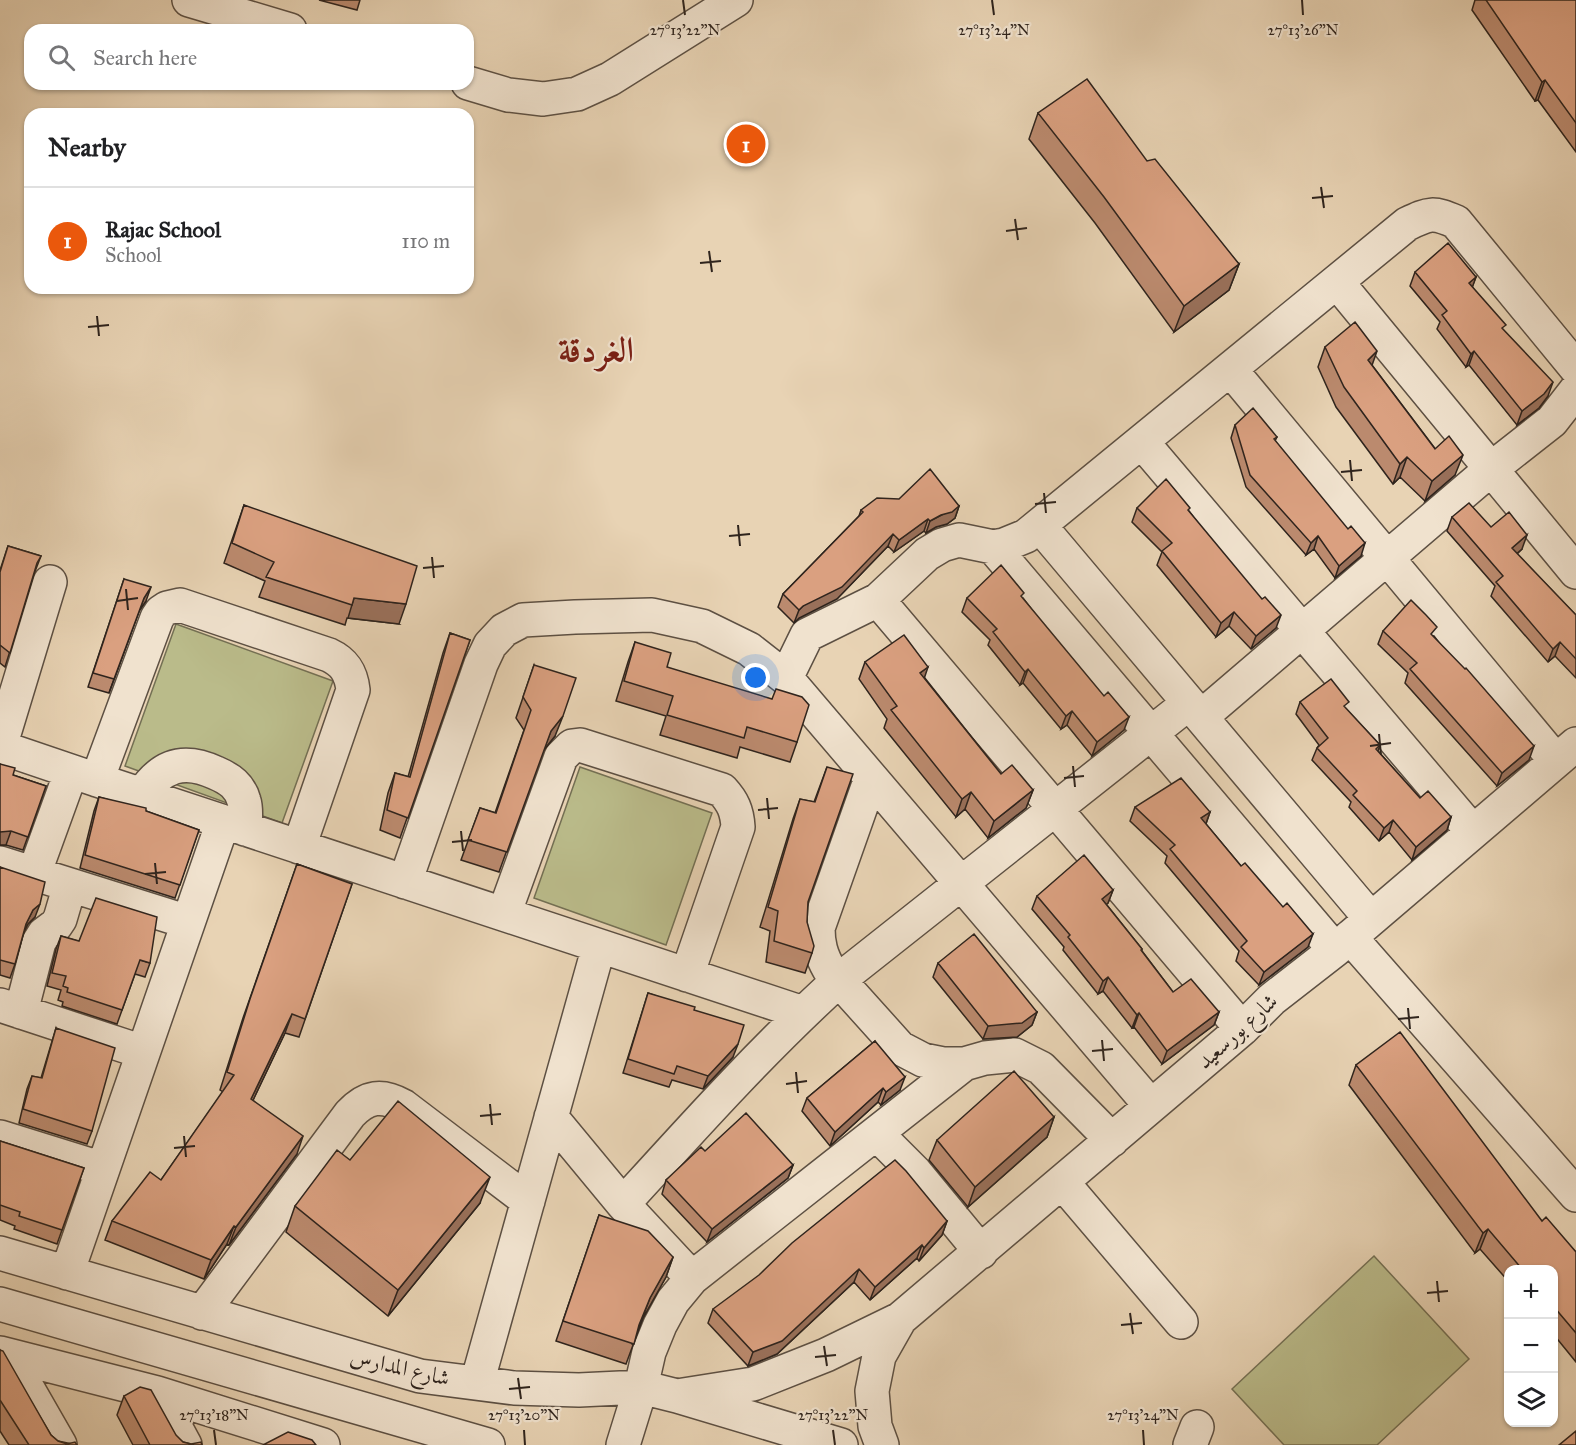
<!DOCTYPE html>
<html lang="en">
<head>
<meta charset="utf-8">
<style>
	:root { --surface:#fff; --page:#f2f2f2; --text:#202124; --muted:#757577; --line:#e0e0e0; --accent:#ea580c }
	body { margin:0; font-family:"IM FELL Great Primer",Amiri,serif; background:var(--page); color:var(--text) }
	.controls { position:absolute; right:18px; bottom:18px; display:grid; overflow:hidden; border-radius:12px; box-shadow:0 2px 4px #0004 }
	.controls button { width:54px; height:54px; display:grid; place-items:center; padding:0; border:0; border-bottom:2px solid var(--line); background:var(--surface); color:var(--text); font:30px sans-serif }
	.you { position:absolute; left:756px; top:678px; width:21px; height:21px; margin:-15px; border:4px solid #fff; border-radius:50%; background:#1a73e8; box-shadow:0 0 0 9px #1a73e833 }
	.badge { display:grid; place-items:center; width:39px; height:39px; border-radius:50%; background:var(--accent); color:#fff; font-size:20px; font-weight:700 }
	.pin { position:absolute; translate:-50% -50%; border:3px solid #fff; box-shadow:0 2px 6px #0006 }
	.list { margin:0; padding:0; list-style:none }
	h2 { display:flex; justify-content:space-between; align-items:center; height:78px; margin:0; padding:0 24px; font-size:26px }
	h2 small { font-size:20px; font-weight:400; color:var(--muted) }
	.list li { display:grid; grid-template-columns:39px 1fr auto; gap:18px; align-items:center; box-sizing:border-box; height:108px; padding:0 24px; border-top:2px solid var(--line) }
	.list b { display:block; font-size:22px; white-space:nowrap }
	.list p { margin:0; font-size:20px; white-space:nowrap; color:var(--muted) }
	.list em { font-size:20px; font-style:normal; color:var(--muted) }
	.icon { flex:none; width:33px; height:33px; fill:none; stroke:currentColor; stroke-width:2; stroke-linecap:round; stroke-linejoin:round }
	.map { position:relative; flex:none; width:1576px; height:1445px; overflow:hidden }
	.search { position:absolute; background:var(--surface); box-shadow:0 2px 4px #0004; left:24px; top:24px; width:450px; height:66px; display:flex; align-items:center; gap:15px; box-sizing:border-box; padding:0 21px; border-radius:18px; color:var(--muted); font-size:22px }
	.panel { position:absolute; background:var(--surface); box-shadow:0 2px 4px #0004; left:24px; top:108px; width:450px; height:186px; border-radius:18px }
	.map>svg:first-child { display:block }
	.park { fill:#babb8a; stroke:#747054; stroke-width:1.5 }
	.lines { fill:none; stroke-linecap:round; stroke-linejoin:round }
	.minor-casing { stroke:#5d5043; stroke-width:36 }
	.minor { stroke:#f0e2ce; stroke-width:33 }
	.wall { fill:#bb8a6e; stroke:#2f241d; stroke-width:1.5 }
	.shaded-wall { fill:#99705a; stroke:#2f241d; stroke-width:1.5 }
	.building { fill:#daa080; stroke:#2f241d; stroke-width:1.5 }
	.ticks { fill:none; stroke:#2f241d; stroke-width:2 }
	.labels { text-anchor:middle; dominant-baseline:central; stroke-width:4.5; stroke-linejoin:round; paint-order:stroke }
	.street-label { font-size:22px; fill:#2f241d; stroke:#f0e2ce }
	.town-label { font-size:34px; font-weight:bold; fill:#7a1f14; stroke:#f0e2ce }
	.ticks-label { font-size:15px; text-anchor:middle; fill:#2f241d; stroke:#f0e2ce; stroke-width:4.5; stroke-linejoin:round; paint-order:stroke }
</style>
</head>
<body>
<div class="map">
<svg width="1576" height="1445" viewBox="0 0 1576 1445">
	<rect width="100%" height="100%" fill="#e8d3b4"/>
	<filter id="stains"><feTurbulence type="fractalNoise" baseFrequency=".00333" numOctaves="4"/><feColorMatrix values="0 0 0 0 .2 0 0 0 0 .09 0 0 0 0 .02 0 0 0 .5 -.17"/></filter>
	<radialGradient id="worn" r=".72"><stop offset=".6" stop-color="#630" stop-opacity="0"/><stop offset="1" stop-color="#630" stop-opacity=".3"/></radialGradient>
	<!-- park -->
	<path class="park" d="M176,624L333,681L282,823L125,766Z
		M580,767L712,813L666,945L534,898Z
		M1374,1256L1469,1359L1377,1445H1284L1232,1389Z"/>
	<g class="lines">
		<defs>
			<path id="minor" d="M189,0L290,30
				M468,83L508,95L543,99L577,94L610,79L736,0
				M1337,282L1576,572
				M1230,369L1556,761
				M1142,442L1473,832
				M1040,526L1371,919
				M993,547L1335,950
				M878,600L1242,1029
				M786,678L807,635L878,600L927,554L942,545L959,540L993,547L1004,545L1026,536L1407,224C1430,213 1433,212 1456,222L1576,368
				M1201,717L1491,469L1552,421L1576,390
				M0,747L97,780L803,1013
				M0,747L50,582
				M871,778L818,928C818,944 821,955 829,969L900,1048L923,1060L943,1064H964L985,1058L1015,1055L1041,1068L1112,1140
				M97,780L157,618L161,612L167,608L180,605L329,655C344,662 351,672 353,690L299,847
				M142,795C161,765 184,758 216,773C230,779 240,786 244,801C247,810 245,820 245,829
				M0,863L188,922
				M34,874L71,772
				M405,882L481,664L490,645L504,630L523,620L575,617L652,615L702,626L749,649L786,678L1151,1106
				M504,914L561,757L572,746L580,745L722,790C733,802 737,811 738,827L687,975
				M1350,937L1576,1195
				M0,1005L143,1052
				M21,1012L39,942L44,934L56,925L60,919L70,885
				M551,1117L623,1204L692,1278
				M877,1134L915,1172L981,1252
				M0,1137L103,1169
				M1062,1182L1181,1322
				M623,1204C693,1127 762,1050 839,980L1189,703
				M0,1253L420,1376L514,1388L579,1390L641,1387L677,1396L841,1445
				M67,1273L223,822
				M0,1304L488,1445
				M202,1313L350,1114C367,1096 382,1094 403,1106L528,1201
				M0,1353L157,1393L323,1445
				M9,1356L60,1445
				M477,1383L599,946
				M157,1393L185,1445
				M677,1396L753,1384L826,1355L900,1319L1242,1029L1272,999L1335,950L1576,744
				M623,1445L641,1387L649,1352L660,1325L673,1301L692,1278L964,1064
				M882,1445L875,1426L872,1391L879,1356L900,1319
				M1190,1445L1197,1427"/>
		</defs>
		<!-- minor casing -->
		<use href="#minor" class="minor-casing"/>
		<!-- minor -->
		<use href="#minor" class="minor"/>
	</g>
	<!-- wall -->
	<path class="wall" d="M319,0H360L357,10Z
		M1475,0H1576V152L1538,100L1535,101L1472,10Z
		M1038,113L1147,161L1239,264L1229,290L1174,332L1095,223L1029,139Z
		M1415,272L1476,277L1472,287L1504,331L1548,396L1539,408L1517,425L1469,365L1466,367L1437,329L1440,322L1410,286Z
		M1325,347L1372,365L1455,475L1425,501L1400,477L1393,484L1336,407L1318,367Z
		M1235,425L1277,437L1275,441L1361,556L1335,578L1314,549L1306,555L1246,487L1231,438Z
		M244,505L399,624L347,618L345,625L259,597L265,581L224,563Z
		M959,506L955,518L947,524L936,527L926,533L924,531L894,552L888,546L837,599L799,618L794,623L778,607L783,594L859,516L861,510Z
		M1137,508L1189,511L1276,628L1251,649L1229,626L1216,637L1157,565L1162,552L1132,522Z
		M1452,517L1491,527L1522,549L1517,554L1576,615V678L1555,656L1548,662L1491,596L1495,586L1447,531Z
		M8,546L41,556L34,574L5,667L0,663V570Z
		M124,579L146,601L139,611L109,693L88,687Z
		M967,598H1023L1124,730L1092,756L1067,725L1061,729L1023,683L1020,685L988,645L990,640L962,612Z
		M1383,631L1434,636L1529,760L1497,786L1405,683L1408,673L1378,644Z
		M450,633L470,640L400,838L380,830L388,793L395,773L408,777L443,653Z
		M635,642L667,667L797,742L790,762L740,747L737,758L660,735L666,716L616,701L628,662Z
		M865,662L924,677L1001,774L1033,790L1026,808L988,838L965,809L956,817L884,728L887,719L859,679Z
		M534,665L555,736L543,751L499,872L461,860L480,808L495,813L524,730L516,718Z
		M1300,702L1346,709L1380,745L1378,751L1420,798L1451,817L1447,830L1412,860L1389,832L1379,841L1349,807L1351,802L1312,760L1317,748L1319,745L1296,714Z
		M0,764L13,775L46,786L23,850L6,845H0Z
		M827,767L808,902L807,922L812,953L805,973L766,962L770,931L760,927L793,819L800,799L814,802Z
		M99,797L146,811L199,830L175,898L80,868L94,811Z
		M1135,807L1210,812L1206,824L1308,947L1259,985L1236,961L1239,951L1165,863L1167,856L1130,821Z
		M297,864L352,884L299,1037L285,1033L253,1100L297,1154L229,1245L227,1244L204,1279L105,1240L112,1221L161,1180L223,1092L220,1090L243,1018Z
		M0,867L35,917L28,924L24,932L15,964L10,978L0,975Z
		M1113,890L1108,903L1106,904L1142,949V951L1173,992L1219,1012L1214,1025L1162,1064L1134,1027L1132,1028L1103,991L1098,994L1063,950L1064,947L1032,909L1037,896Z
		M61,936L150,963L145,977L135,974L117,1024L62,1006L63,1002L58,1000L61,990L47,986L56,949Z
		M938,963L1037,1012L1032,1025L1017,1037L983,1039L933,977Z
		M648,993L694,1010L733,1057L703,1089L672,1080L669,1087L623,1073Z
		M56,1028L92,1131L87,1144L19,1123L27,1089L32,1076L41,1078Z
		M875,1041L900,1090L881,1105L878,1102L830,1146L802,1111L807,1098Z
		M1356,1065L1542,1221L1576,1252V1362L1554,1335V1269H1509V1282L1480,1249L1475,1253L1349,1085Z
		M1054,1117L1047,1137L968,1207L929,1160L937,1140Z
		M0,1141L84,1168L57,1244L14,1229L15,1226L0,1220Z
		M705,1151L793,1165L788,1178L707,1242L662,1194L666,1180Z
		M350,1160L480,1203L388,1316L286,1232L295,1206Z
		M599,1215L673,1257L666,1277L643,1318L626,1364L556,1341Z
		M947,1221L942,1235L919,1261L917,1258L870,1300L854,1282L777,1354L748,1366L708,1323L713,1309Z
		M0,1350L51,1435L58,1441L77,1445H9L0,1431Z
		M124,1396L183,1442L191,1444L202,1445H133L117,1415Z"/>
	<!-- shaded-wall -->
	<path class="shaded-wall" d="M1545,80L1538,100L1535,101L1542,82Z
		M1239,264L1229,290L1174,332L1184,306Z
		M1476,277L1471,291L1469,283Z
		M1377,351L1370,371L1368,360Z
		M1474,351L1469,365L1466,367L1471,354Z
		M1553,382L1548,396L1539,408L1517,425L1522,411Z
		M1463,455L1455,475L1425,501L1432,481Z
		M1407,457L1400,477L1393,484L1400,464Z
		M959,506L955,518L947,524L936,527L926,533L930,521Z
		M928,519L924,531L894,552L899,540Z
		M893,534L888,546L837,599L799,618L794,623L799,610L803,606Z
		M1527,535L1522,549L1507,562L1512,548Z
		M1318,536L1314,549L1306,555L1311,543Z
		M1365,543L1361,556L1335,578L1339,566Z
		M151,587L146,601L139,611L109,693L144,598Z
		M354,598L406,604L399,624L348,618Z
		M1234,612L1229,626L1216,637L1221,623Z
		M1281,615L1276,628L1251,649L1256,636Z
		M1560,642L1555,656L1548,662L1553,649Z
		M928,667L922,685L920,673Z
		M1028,669L1023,683L1020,685L1025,672Z
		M1072,711L1067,725L1061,729L1066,716Z
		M563,716L555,736L543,751L551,731Z
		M1129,717L1124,730L1092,756L1097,742Z
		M1534,746L1529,760L1497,786L1502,773Z
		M1033,790L1026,808L988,838L994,821Z
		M971,792L965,809L956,817L962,799Z
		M1210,812L1205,826L1201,818Z
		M1451,817L1447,830L1412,860L1416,847Z
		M1393,820L1389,832L1379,841L1384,828Z
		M1,831H11L6,845H0V832Z
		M1113,890L1108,903L1097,913L1102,899Z
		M40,904L35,917L28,924L21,937L26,924L33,910Z
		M1313,934L1308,947L1259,985L1264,972Z
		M1108,977L1103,991L1098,994L1103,981Z
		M1037,1012L1032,1025L1017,1037L983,1039L988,1026Z
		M1219,1012L1214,1025L1162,1064L1167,1051Z
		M1139,1013L1134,1027L1132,1028L1137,1015Z
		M292,1014L285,1033L245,1117L251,1099Z
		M738,1044L733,1057L703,1089L708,1076Z
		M905,1077L900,1090L881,1105L886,1092Z
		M883,1088L878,1102L830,1146L835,1132Z
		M1054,1117L1047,1137L968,1207L975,1187Z
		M303,1136L297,1154L229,1245L236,1227Z
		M793,1165L788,1178L707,1242L712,1229Z
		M490,1177L480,1203L388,1316L398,1290Z
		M947,1221L942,1235L919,1261L924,1248Z
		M234,1226L227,1244L204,1279L211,1260Z
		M1488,1229L1480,1249L1475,1253L1483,1233Z
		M922,1245L917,1258L870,1300L875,1287Z
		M673,1257L666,1277L643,1318L632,1345L650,1298Z
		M859,1269L854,1282L777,1354L748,1366L753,1352Z"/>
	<!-- building -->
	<path class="building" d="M1486,0H1576V123L1545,80L1542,82Z
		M1087,79L1147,161L1155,159L1239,264L1184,306L1104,197L1038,113Z
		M1448,243L1476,277L1469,283L1506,325L1502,328L1553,382L1544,394L1522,411L1474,351L1471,354L1442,315L1447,311L1415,272Z
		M1355,322L1377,351L1368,360L1435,449L1449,436L1463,455L1432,481L1407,457L1400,464L1344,387L1325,347Z
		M1253,408L1277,437L1274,439L1348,529L1351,526L1365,543L1339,566L1318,536L1311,543L1250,475L1235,425Z
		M930,469L959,506L952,512L941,515L930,521L928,519L899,540L893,534L842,587L803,606L799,610L783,594L863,512L861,510L877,498L899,499Z
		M1166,479L1190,508L1188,510L1262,599L1265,597L1281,615L1256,636L1234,612L1221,623L1162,551L1172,543L1137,508Z
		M1469,503L1491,527L1509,512L1527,535L1512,548L1576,615V659L1560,642L1553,649L1496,582L1503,576L1452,517Z
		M244,505L417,566L406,604L354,598L352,605L266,577L274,562L232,543Z
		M8,546L41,556L37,563L10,653L0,645V572Z
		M1001,565L1024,593L1021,596L1104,696L1108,692L1129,717L1097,742L1072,711L1066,716L1028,669L1025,672L993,632L997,629L967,598Z
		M124,579L151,587L144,598L114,679L93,673Z
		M1411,600L1426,615L1437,627L1431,634L1465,669L1466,668L1534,746L1502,773L1410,669L1417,663L1383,631Z
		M450,633L470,640L408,818L387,810L395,773L410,777Z
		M904,635L928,667L920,673L1001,774L1012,765L1033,790L994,821L971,792L962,799L891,710L897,706L865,662Z
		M635,642L671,653L667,667L772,699L776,689L802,697L809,705L797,742L747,727L744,738L667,715L673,696L624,681Z
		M534,665L576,678L563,716L551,731L507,852L468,840L480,808L496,813L531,710L523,697Z
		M1331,679L1349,702L1344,706L1380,745L1376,749L1420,798L1428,791L1451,817L1416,847L1393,820L1384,828L1353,795L1357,791L1317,748L1328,738L1300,702Z
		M0,764L15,768L13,775L46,786L28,837L11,831L0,832Z
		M827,767L853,774L808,902L807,922L814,946L812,953L774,941L778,911L768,907L800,799L815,802Z
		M1181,778L1210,812L1201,818L1241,866L1245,863L1283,907L1287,903L1313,934L1264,972L1241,947L1247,941L1170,849L1175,845L1135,807Z
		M99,797L146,808V811L199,830L180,885L85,855Z
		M1084,855L1113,890L1102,899L1142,949L1141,950L1173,992L1191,979L1219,1012L1167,1051L1139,1013L1137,1015L1108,977L1103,981L1068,937L1070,935L1037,896Z
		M297,864L352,884L305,1019L292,1014L251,1099L303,1136L236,1227L234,1226L211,1260L112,1221L150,1172L161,1180L234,1075L227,1072L250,999Z
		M0,867L45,882L40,904L33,910L26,924L15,964L0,960Z
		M96,898L157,917L150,963L140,960L122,1010L67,992L68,988L63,986L66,976L52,973L61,936L79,941Z
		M974,934L1037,1012L1022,1023L988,1026L938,963Z
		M648,993L695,1007L694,1010L744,1025L738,1044L708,1076L677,1066L674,1074L628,1059Z
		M56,1028L115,1048L92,1131L23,1109L32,1076L42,1078Z
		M1400,1032L1542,1221L1546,1217L1576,1252V1333L1554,1307V1269H1522L1488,1229L1483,1233L1356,1065Z
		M875,1041L905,1077L886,1092L883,1088L835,1132L807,1098Z
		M1014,1071L1054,1117L975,1187L937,1140Z
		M398,1101L490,1177L398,1290L295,1206L337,1150L350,1160Z
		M746,1113L793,1165L712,1229L666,1180L701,1147L705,1151Z
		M0,1141L84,1168L62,1230L19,1216L20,1212L0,1205Z
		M895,1160L906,1171L947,1221L924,1248L922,1245L875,1287L859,1269L782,1341L753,1352L713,1309L759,1275L792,1243Z
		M599,1215L648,1231L673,1257L650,1298L639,1325L634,1344L563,1321Z
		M0,1350L3,1351L51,1435L58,1441L67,1444L75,1442L77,1445H29L0,1400Z
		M140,1387L151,1390L176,1435L183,1442L191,1444L201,1442L202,1445H150L124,1396Z
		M1576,1431V1445H1559Z
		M288,1432L312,1440L316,1445H263Z"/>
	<!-- ticks -->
	<path class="ticks" d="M683,0L685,15M992,0L994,15M1302,0L1303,15M1321,187L1324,208M1312,198L1333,196M1015,219L1018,240M1006,231L1027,228M709,251L712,272M700,263L721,261M97,316L99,336M88,327L109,325M1350,460L1352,481M1341,472L1362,470M1044,493L1046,513M1035,504L1056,502M738,525L740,546M729,536L750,534M432,557L434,578M423,568L444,566M126,589L128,610M117,601L138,598M1379,734L1381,755M1370,746L1391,743M1073,766L1075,787M1064,778L1084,776M767,798L769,819M758,810L778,808M461,831L463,851M452,842L472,840M155,863L157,884M145,874L166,872M1408,1008L1410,1029M1398,1019L1419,1017M1102,1040L1104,1061M1092,1051L1113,1049M796,1072L798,1093M786,1084L807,1081M490,1104L492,1125M480,1116L501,1114M184,1136L186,1157M174,1148L195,1146M1437,1281L1439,1302M1427,1293L1448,1291M1130,1313L1133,1334M1121,1325L1142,1323M824,1346L827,1366M815,1357L836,1355M518,1378L521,1399M509,1389L530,1387M214,1430L216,1445M524,1430L525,1445M833,1430L835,1445M1143,1430L1144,1445"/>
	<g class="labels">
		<!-- street labels -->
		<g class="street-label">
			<text transform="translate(1237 1031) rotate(-42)">شارع بورسعيد</text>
			<text transform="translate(400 1367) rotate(13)">شارع المدارس</text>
		</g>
		<!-- town labels -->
		<g class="town-label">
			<text x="596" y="349">الغردقة</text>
		</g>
	</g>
	<g class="ticks-label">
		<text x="685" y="35">27°13'22"N</text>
		<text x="994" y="35">27°13'24"N</text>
		<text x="1303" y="35">27°13'26"N</text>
		<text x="214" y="1420">27°13'18"N</text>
		<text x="524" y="1420">27°13'20"N</text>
		<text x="833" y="1420">27°13'22"N</text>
		<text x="1143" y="1420">27°13'24"N</text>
	</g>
	<rect width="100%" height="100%" filter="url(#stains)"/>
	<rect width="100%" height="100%" fill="url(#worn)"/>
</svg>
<div class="controls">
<button>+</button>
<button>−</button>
<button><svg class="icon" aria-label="layers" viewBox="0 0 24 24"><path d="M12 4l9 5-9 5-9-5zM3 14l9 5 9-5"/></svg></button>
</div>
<div class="you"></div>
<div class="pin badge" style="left:746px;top:144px">1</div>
<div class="search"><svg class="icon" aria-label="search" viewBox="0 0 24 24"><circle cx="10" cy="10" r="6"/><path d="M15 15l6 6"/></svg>Search here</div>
<section class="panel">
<h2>Nearby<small></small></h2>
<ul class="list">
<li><span class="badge">1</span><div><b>Rajac School</b><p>School</p></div><em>110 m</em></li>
</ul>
</section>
</div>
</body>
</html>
